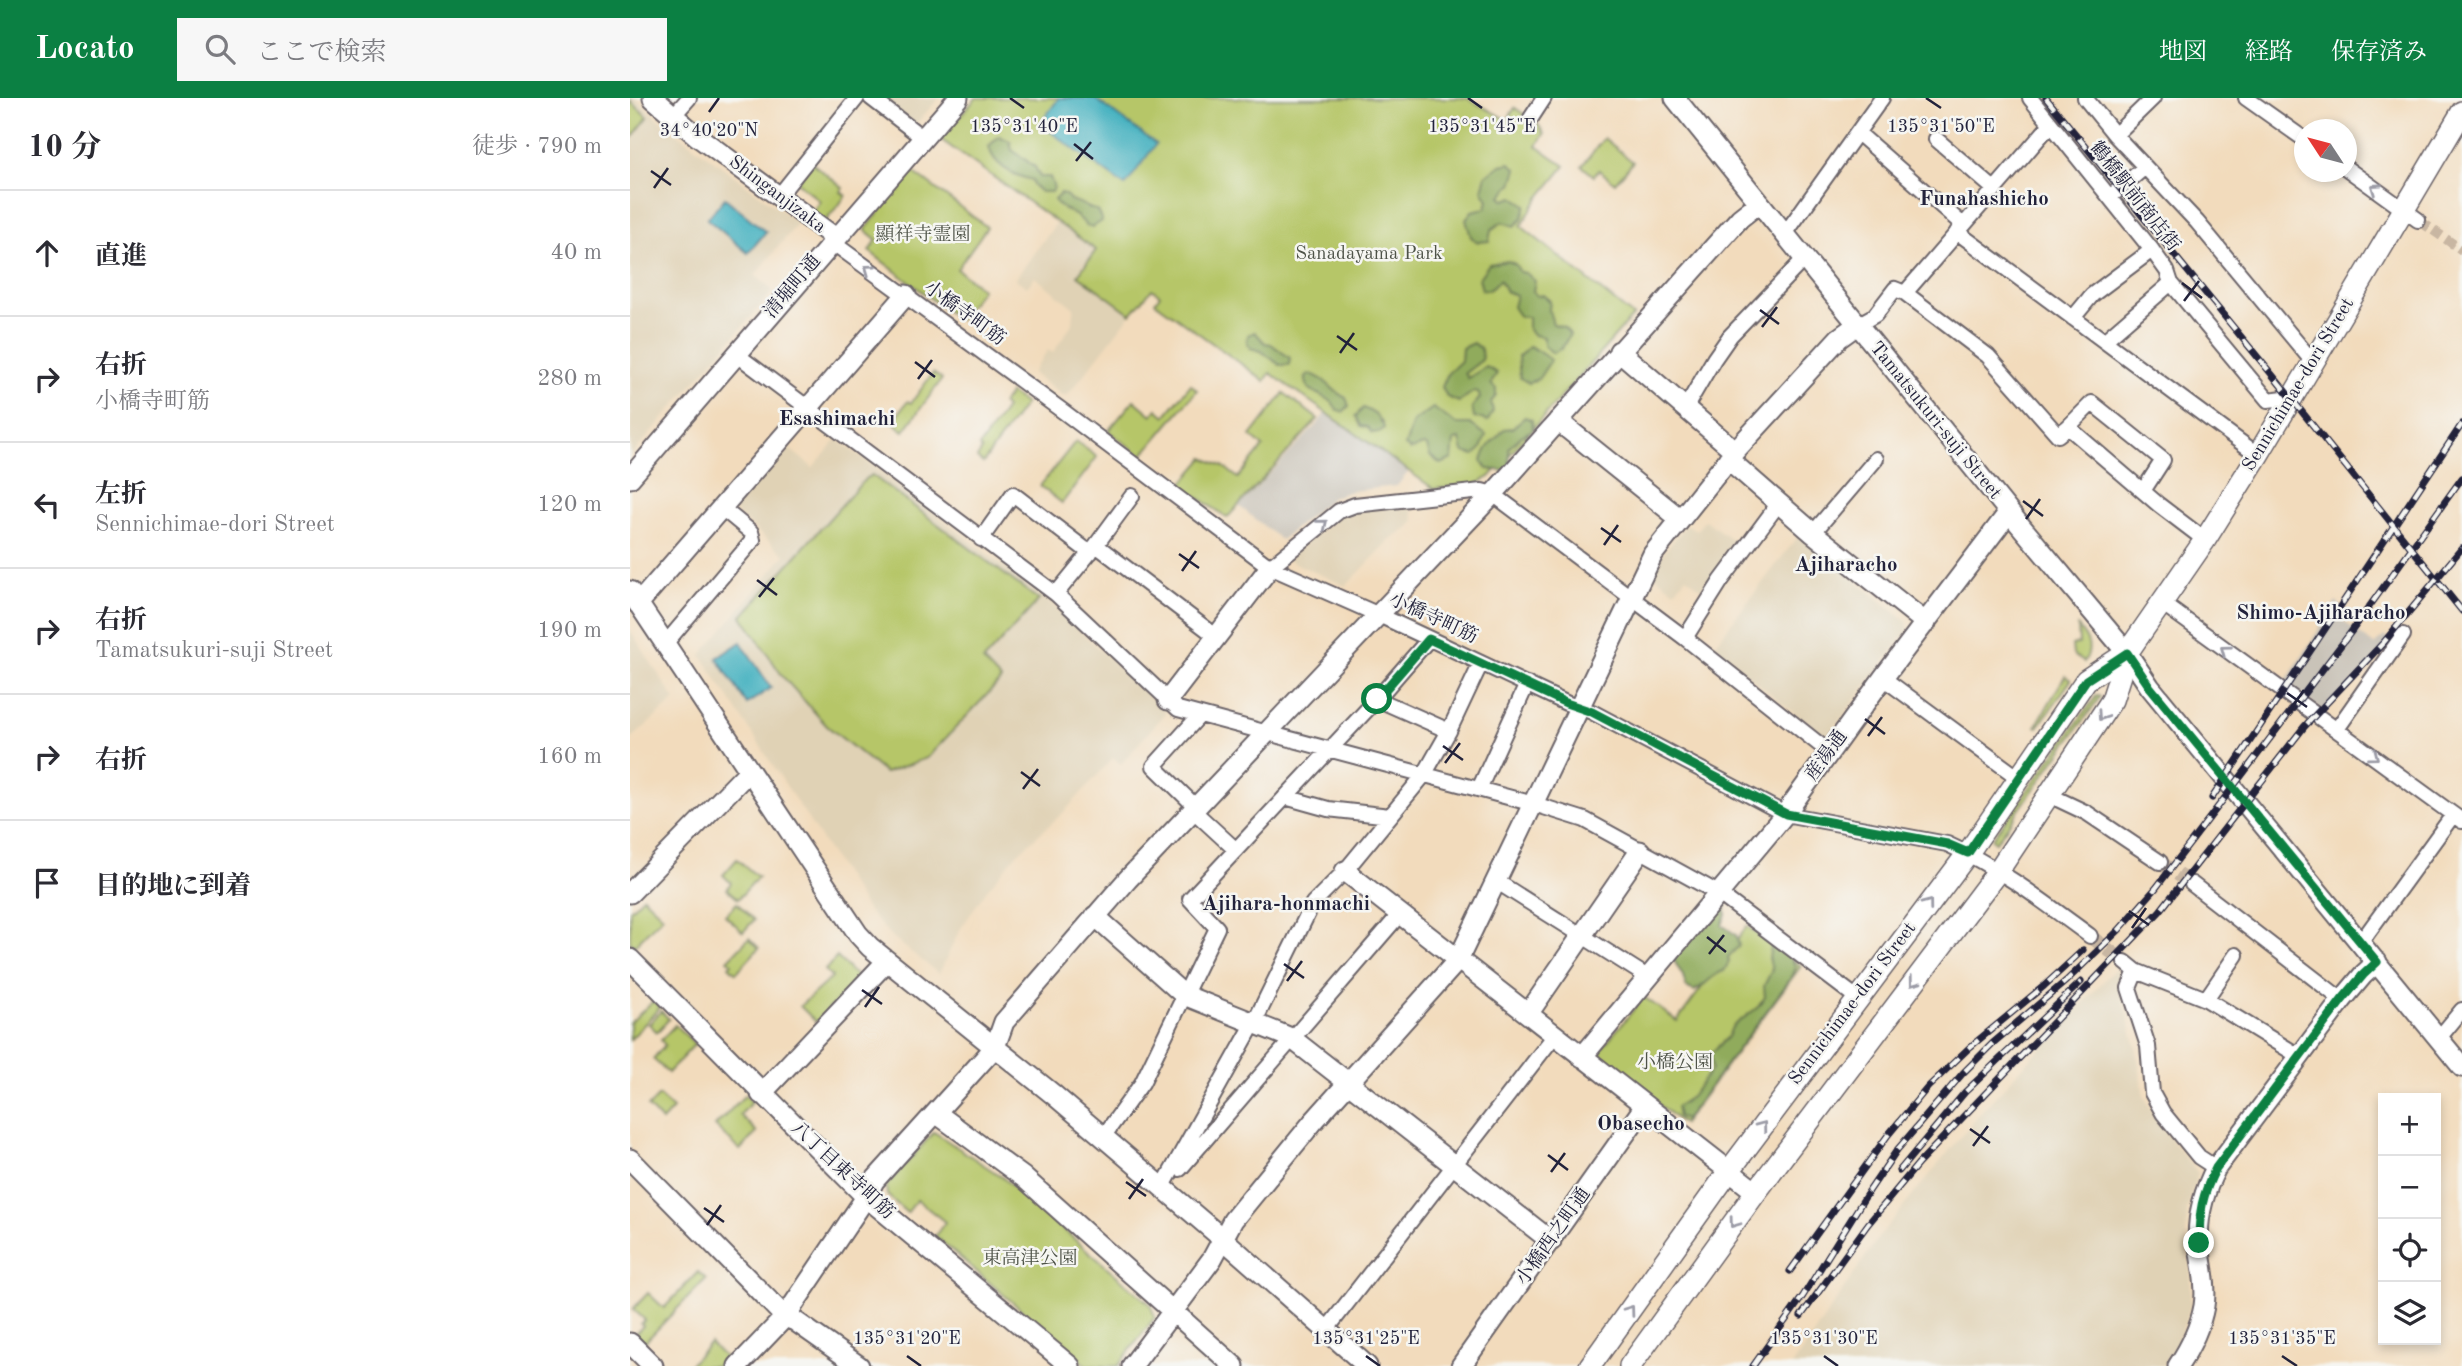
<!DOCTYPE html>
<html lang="ja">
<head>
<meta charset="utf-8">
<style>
	:root { --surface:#fff; --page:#f7f7f7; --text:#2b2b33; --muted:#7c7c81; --line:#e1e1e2; --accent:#0b8043 }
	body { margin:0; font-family:"Old Standard TT","Noto Serif JP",serif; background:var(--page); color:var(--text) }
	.controls { position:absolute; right:21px; bottom:21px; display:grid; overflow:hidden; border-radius:0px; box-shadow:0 4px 10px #0003 }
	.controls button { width:63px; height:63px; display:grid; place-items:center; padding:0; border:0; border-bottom:2px solid var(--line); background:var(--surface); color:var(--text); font:35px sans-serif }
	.compass { position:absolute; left:1664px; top:21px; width:63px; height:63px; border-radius:50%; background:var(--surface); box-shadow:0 4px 10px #0003; rotate:306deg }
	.stop { position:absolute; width:21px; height:21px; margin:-16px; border:5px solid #0b8043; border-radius:50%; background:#fff }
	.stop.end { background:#0b8043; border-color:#fff; box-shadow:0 2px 7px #0008 }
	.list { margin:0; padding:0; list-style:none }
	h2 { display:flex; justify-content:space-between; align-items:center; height:91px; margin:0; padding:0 28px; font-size:30px }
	h2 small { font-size:23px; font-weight:400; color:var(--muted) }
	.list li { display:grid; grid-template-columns:46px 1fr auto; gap:21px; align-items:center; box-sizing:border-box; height:126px; padding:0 28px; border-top:2px solid var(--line) }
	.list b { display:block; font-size:26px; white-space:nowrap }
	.list p { margin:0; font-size:23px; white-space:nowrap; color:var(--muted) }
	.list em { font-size:23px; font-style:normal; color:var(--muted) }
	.icon { flex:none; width:38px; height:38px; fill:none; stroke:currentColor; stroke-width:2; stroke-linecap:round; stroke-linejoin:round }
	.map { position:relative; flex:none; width:1832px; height:1268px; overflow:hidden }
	header { display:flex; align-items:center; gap:42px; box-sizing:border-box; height:98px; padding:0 35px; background:var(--accent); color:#fff }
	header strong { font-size:33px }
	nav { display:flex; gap:38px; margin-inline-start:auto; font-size:24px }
	.search { width:490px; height:63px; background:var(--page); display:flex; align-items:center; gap:18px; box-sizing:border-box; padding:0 24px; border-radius:0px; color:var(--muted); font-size:26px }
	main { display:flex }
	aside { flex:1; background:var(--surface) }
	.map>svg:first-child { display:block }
	.built { fill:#e0d2b5 }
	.industrial { fill:#c9c3b8 }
	.green { fill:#b6c668; stroke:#6c7452; stroke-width:2 }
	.forest { fill:#90ab5c; stroke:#59664c; stroke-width:2 }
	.water { fill:#42b0bf; stroke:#32697d; stroke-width:2 }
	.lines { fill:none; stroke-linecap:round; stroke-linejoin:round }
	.pedestrian-tunnel { stroke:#c8b6a2; stroke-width:10; stroke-dasharray:10 5; stroke-linecap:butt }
	.minor-tunnel { stroke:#c8b6a2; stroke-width:14; stroke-dasharray:14 7; stroke-linecap:butt }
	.minor-casing { stroke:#6b6368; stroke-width:18 }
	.tertiary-casing { stroke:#6b6368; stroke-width:23 }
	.secondary-casing { stroke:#6b6368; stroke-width:24 }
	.minor { stroke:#fff; stroke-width:14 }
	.tertiary { stroke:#fff; stroke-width:19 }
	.secondary { stroke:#fff; stroke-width:21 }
	.rail-casing { stroke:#22223b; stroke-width:7 }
	.rail { stroke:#f6f6f2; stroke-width:4.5; stroke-dasharray:13; stroke-linecap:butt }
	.oneway { stroke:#9c9ca7 }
	.route { stroke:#0b8043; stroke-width:9 }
	.ticks { fill:none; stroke:#22223b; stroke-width:2.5 }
	.labels { text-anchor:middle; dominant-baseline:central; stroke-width:5; stroke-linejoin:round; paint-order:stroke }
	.street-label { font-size:19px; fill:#22223b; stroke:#f6f6f2 }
	.park-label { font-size:19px; fill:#4e5348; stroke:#f6f6f2 }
	.neighbourhood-label { font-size:21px; font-weight:bold; fill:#22223b; stroke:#f6f6f2 }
	.ticks-label { font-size:18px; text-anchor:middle; fill:#22223b; stroke:#f6f6f2; stroke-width:5; stroke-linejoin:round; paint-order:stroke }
</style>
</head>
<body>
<header>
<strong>Locato</strong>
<div class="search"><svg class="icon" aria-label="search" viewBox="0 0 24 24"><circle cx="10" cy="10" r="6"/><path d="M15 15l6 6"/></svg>ここで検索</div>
<nav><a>地図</a><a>経路</a><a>保存済み</a></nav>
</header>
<main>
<aside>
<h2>10 分<small>徒歩 · 790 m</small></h2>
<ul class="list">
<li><svg class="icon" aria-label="ahead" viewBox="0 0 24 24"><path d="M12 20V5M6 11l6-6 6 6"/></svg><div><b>直進</b></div><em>40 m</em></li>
<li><svg class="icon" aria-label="right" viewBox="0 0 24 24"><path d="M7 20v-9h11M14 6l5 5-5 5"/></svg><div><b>右折</b><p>小橋寺町筋</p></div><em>280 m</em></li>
<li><svg class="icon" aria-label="left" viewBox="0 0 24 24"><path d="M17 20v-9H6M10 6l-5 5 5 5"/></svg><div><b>左折</b><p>Sennichimae-dori Street</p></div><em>120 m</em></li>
<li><svg class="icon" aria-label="right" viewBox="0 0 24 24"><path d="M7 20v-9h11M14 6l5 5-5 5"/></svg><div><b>右折</b><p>Tamatsukuri-suji Street</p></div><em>190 m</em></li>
<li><svg class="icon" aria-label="right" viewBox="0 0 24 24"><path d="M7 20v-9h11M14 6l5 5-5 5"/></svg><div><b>右折</b></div><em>160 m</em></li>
<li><svg class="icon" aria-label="arrive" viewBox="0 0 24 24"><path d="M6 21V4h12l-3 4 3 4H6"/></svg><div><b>目的地に到着</b></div></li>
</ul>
</aside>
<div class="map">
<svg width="1832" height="1268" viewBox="0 0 1832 1268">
	<rect width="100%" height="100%" fill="#f6f6f2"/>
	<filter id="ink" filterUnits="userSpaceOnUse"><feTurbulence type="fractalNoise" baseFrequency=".0143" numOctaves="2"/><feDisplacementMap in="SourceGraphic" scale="14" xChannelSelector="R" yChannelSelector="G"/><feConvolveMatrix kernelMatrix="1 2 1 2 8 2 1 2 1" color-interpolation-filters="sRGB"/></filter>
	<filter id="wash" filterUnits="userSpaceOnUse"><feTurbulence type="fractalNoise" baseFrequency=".00686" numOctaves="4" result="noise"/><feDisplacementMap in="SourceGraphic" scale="28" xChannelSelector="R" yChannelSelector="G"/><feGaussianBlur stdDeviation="1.57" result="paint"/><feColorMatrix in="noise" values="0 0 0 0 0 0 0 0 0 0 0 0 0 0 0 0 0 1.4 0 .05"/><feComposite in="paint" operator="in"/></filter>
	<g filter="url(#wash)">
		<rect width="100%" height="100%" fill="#f2dbbc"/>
		<!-- built -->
		<path class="built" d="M0,0H5L34,26L168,125L125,177L143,193L0,359Z
			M249,0H309L285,27Z
			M427,124L467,152L449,177L501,216L438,297L433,298L402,275L418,252L423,255L443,224L444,210L405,179L397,189L385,181Z
			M207,341L415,500L536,614L491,666L483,660L435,713L387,756L356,793L329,833L309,876L262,839L238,813L71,557L155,457L105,414V407L155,347L183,370Z
			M781,403L784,423L776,432L761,441L716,488L660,463L659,459L713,415Z
			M1075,422L1111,448L1078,495L1056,479L1045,493L1023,476L1030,459L1057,426L1066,433Z
			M1169,437L1277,524L1278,532L1200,635L1191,637L1083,549Z
			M0,532L45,602L0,642Z
			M1484,872L1494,879L1491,895L1506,950L1514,997L1524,1020L1568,1075L1557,1112L1556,1143L1561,1179L1560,1210L1548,1245L1533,1268H1162L1248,1140L1350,1015Z"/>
		<!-- industrial -->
		<path class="industrial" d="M696,314L779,373L767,388L721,393L703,399L651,442L609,408L689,324Z
			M1706,504L1718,512L1712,522L1744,547L1754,538L1762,544L1693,613L1654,586Z"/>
		<!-- green -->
		<path class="green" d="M346,0H837L877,22L885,10L908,26L914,36L907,48L935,68L908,101L891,128L1003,218L860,379L845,387L804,391L640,275L635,283L525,204L530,197L522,191L501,216L448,177L466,152L310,41Z
			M0,3L18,19L0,42Z
			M974,40L1003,64L985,85L969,72L964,78L952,68Z
			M182,65L213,90L211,94L216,98L194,125L181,115L190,103L167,84Z
			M282,73L357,129L327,171L352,191L329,222L239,153L247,142L235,132Z
			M303,275L312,281L274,333L262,324L278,303L281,305Z
			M561,286L567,292L512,358L478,333L504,302L522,317L527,311L535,318Z
			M380,295L395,306L353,365L347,360L352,352L349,349L376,310L372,306Z
			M654,295L688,321L597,420L551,387L574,360L593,368L608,380L633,349L621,338Z
			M446,343L467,359L432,405L410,388Z
			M242,377L409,502L353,563L371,582L297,660L255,675L197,628L153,579L112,518L236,380Z
			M1448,529C1458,541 1463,550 1454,564L1443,557L1442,547L1449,546Z
			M1435,578L1441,582L1408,629L1406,628Z
			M1467,597L1470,599L1366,744L1362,741Z
			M107,761L128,779L108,801L97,791L101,785L93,777Z
			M13,799L33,818L4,848L0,844V812Z
			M107,805L124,822L113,834L95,817Z
			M1117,828L1171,868L1053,1026L971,961V951L1014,899L1047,923Z
			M119,840L129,850L106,875L99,868L102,865L98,862Z
			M207,859L229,881L186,924L170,908L202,879L195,872Z
			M23,903L30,909L0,942V925Z
			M31,913L39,921L27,934L19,926Z
			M45,927L65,946L38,975L23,961L35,947L31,942Z
			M115,997L122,1004L110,1017L127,1034L110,1052L85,1028Z
			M29,998L43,1011L32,1023L18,1009Z
			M304,1034L372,1079L520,1206L525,1219L488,1268H457L305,1138L315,1124L287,1102L277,1115L257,1097L256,1088Z
			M68,1174L76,1181L14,1245L5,1236L13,1228L11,1226L15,1222L3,1211L18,1195L34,1210Z
			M80,1245L95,1260L87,1268H58Z"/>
		<!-- forest -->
		<path class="forest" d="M369,38L380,43L382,52L405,69L410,79H420L424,90L421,94H411L403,87L402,82C384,78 362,67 359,48Z
			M880,65L887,71L882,86L871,98L875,102L884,99L896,107L892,121L885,128L872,124L861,132L859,143L847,144L841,139L836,122L842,113L856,110L858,102L852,92L856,77L871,67Z
			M431,95L437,98L441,103C451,103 456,111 467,112L472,123L463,129L455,127C448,114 431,114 424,102Z
			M878,163L885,166L890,174L896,175L905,183L903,193L907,198L913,197L920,203L919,212L923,226L934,229L940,236L932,250L923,255L914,248V239L904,237L898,231V219H890L883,209L886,197L876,194L870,182L859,192H852L849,180L859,166Z
			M625,234L635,245L641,246L660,260L659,267H650L631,253L620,250L617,244L618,237Z
			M843,245L851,251L852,262L835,275L838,280L856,269L867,275L861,286L866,291V298L861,304L863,313L858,323L844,319L842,309L850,300L848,294L844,293L829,304L817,299L812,289L818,275L831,263L832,250Z
			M900,248L921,262L909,280L899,285L890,280L888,259Z
			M680,276C697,280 701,293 716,300L719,308L713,314L707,312L702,304L678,290L675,279Z
			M733,310C744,314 751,320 754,330L750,334L742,335L737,329L731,328L726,318Z
			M803,310L826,326H840L856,337L851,351L844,357L833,354L830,341L824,342L822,361L811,366L800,358L797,348L793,347L781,352L775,348L783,324Z
			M895,319L902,322L903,332L891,338L879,350L880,367L876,373L857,371L852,363C857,344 864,345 874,331L882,330Z
			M1096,806V817L1092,827L1106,837L1109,848L1098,859L1099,864L1094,873C1083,875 1076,888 1064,893L1056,889L1053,878L1042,859L1084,807Z
			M1141,849H1154L1166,869L1162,879L1055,1022L1048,1019L1046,1009L1061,999L1082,971L1080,956L1098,939L1102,929L1128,909L1135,899L1134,888L1142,872L1139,860Z"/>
		<!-- water -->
		<path class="water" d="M429,0H464L526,46L495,88L410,26Z
			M95,100L136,134L118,155L77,121Z
			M111,544L141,590L117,606L87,560Z"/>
	</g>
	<g filter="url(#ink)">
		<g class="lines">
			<!-- pedestrian-tunnel -->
			<path class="pedestrian-tunnel" d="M1791,124L1832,152"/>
			<!-- minor-tunnel -->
			<path class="minor-tunnel" d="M1530,764L1562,786
				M1460,838L1495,864"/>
			<defs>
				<path id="minor" d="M241,0L293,40
					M1400,0L1522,152L1537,173L1541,185L1638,302L1662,299
					M1455,0L1485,37L1567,124L1683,264
					M1616,0L1674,41
					M43,18L59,0
					M901,20L914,0
					M1228,35L1333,127
					M1485,37L1523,0
					M1306,41L1364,91
					M1716,70L1788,122
					M148,99L227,0
					M1480,99L1515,69
					M1327,134L1628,357
					M1155,136L1252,0
					M202,144L434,314L640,469L749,517L936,605L962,614L1155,716L1317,746C1369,769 1414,804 1460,838
					M1275,195L1358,258L1428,337L1438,329L1529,407L1575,442
					M1443,220L1462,197L1522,152
					M1227,227L1245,217L1265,191L1275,195L1421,26
					M1474,243L1541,185
					M106,256L426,496L548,611L904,706L955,722L1088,795L1227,900
					M1056,309L1084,261L1100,238L1175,160
					M1438,329L1462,305L1533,362L1513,393
					M1183,435L1246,361
					M351,441L383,396L460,455
					M466,447L587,539
					M640,469L709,413L725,407L852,393L863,396L1055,540L1199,654
					M426,496L466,447L502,398
					M1532,505L1832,723
					M1055,540L1091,483L1149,405
					M35,546L123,442L121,434L92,410
					M1253,580L1390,681
					M747,601L819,633
					M570,617L524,668L565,708L568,717L606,752
					M1707,631L1773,537
					M849,691L897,586
					M1419,697L1457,715L1530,764
					M655,699L698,711L760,718
					M866,783L1019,880
					M1562,786L1712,902
					M1731,844L1823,717
					M1495,864L1506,873L1576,901L1669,958
					M1506,873L1499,890L1518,948L1522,995L1533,1015L1569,1059L1586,1070
					M1576,901L1606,857
					M1809,940L1832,912
					M473,1039L512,985L587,830L560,801L747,601L799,541
					M550,1071L770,816
					M532,1090L624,925L683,805L715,773L794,677L819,633L851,565
					M697,1231L925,937"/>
				<path id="tertiary" d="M23,0L67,38L200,136L202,144
					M1045,0L1379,414L1497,555L1520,589L1832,969
					M989,253L1105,353
					M928,323L1049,420
					M1098,361L1183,435L1296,525
					M0,380L328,0
					M0,493L228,836L240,849L424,997L593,1141L737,1268
					M8,506L276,197
					M538,602L640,469
					M715,773L1126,1094
					M0,795L119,673
					M465,818L554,897L661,940L921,1143
					M0,861L236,1099L440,1268
					M898,916L1010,753
					M952,959L1155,716L1253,580L1379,414
					M131,996L257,863
					M306,1015L393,1079L604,1268
					M0,1061L155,1219L165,1223L229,1268
					M0,1245L23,1268
					M108,1268L155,1219L236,1099L244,1083L365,949L374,924L498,781L863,396L1110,120L1129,105
					M502,1268L582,1161L603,1122L683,1024L828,862L1023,456L1105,353L1209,240L1227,227
					M831,1268L1015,1008
					M1548,1268C1560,1250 1570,1230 1574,1208C1577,1189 1572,1168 1569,1149C1566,1120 1573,1095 1586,1070L1712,902L1733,877L1747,864"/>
				<path id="secondary" d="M960,1268L1099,1073L1338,755L1456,582L1497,555
					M1000,1268L1126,1094L1368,773L1482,602L1497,555L1575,442L1628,357L1832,14"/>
			</defs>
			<!-- minor casing -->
			<use href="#minor" class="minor-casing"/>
			<!-- tertiary casing -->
			<use href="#tertiary" class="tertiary-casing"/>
			<!-- secondary casing -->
			<use href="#secondary" class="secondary-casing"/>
			<!-- minor -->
			<use href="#minor" class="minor"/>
			<!-- tertiary -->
			<use href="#tertiary" class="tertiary"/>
			<!-- secondary -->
			<use href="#secondary" class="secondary"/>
			<defs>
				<path id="rail" d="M1416,0L1644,279L1832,513
					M1473,54L1510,101
					M1582,700L1832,326
					M1269,1073L1335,994L1451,884
					M1160,1173L1258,1037L1298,989L1340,949L1414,888L1453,852
					M1171,1218L1238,1126L1288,1066L1530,813L1674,629L1754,544L1832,450
					M1123,1268L1173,1198L1235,1099L1267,1052L1333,975L1363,945L1436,883L1489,832L1526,790L1721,534L1832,380"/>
			</defs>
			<!-- rail casing -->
			<use href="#rail" class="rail-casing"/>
			<!-- rail -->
			<use href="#rail" class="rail"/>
		</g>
		<!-- one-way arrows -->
		<defs><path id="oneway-chevron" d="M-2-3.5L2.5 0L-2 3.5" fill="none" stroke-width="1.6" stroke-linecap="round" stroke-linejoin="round" transform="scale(1.75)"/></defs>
		<g class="oneway">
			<use href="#oneway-chevron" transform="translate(1745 90) rotate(-145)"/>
			<use href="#oneway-chevron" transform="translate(239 171) rotate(-144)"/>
			<use href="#oneway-chevron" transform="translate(693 426) rotate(-39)"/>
			<use href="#oneway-chevron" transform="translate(1595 552) rotate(-144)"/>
			<use href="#oneway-chevron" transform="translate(1472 618) rotate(124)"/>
			<use href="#oneway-chevron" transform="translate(1744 658) rotate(37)"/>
			<use href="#oneway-chevron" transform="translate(1298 806) rotate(-53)"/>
			<use href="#oneway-chevron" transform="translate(1284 884) rotate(127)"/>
			<use href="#oneway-chevron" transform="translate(1132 1028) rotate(-53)"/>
			<use href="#oneway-chevron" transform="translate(1104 1125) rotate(126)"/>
			<use href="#oneway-chevron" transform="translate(1000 1212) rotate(-54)"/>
		</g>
	</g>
	<g class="lines" filter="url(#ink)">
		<!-- route -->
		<path class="route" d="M747,601L799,541L936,605L962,614L1156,716L1317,746L1338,755L1456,582L1497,555L1520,589L1747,864L1733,877L1712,902L1586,1070C1572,1097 1569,1114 1569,1145"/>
	</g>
	<!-- ticks -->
	<path class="ticks" d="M380,0L394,10M838,0L852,10M1296,0L1311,10M79,14L89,0M444,46L463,61M446,63L461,44M21,73L41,87M24,90L38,70M1552,185L1572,200M1554,203L1569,183M1130,212L1149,226M1132,229L1147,209M707,238L727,252M710,255L724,235M285,264L305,279M288,281L302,262M1393,403L1413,418M1396,421L1410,401M971,430L991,444M974,447L988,427M549,456L569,470M552,473L566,453M127,482L147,497M129,499L144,480M1657,595L1677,609M1660,612L1674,592M1235,621L1255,636M1238,638L1252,619M813,648L833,662M815,665L830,645M391,674L410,688M393,691L408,671M1499,813L1519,827M1502,830L1516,810M1077,839L1096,854M1079,856L1094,837M654,866L674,880M657,883L672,863M232,892L252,906M235,909L249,889M1340,1031L1360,1045M1343,1048L1358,1028M918,1057L938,1072M921,1074L935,1055M496,1084L516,1098M499,1101L513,1081M74,1110L94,1124M77,1127L91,1107M277,1258L291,1268M736,1258L750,1268M1194,1258L1208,1268M1652,1258L1667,1268"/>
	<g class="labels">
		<!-- street labels -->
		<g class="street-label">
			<text transform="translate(147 97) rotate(37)">Shinganjizaka</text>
			<text transform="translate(1504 99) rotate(52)">鶴橋駅前商店街</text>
			<text transform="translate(163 189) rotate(-50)">清堀町通</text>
			<text transform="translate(334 216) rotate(36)">小橋寺町筋</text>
			<text transform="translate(1669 287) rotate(-59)">Sennichimae-dori Street</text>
			<text transform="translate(1305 323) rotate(51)">Tamatsukuri-suji Street</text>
			<text transform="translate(803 521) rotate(25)">小橋寺町筋</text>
			<text transform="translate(1197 658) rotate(-54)">産湯通</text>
			<text transform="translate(1223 906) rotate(-53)">Sennichimae-dori Street</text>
			<text transform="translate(212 1073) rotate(43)">八丁目東寺町筋</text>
			<text transform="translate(924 1139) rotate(-55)">小橋西之町通</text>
		</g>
		<!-- park labels -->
		<g class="park-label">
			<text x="293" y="137">顯祥寺霊園</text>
			<text x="739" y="156">Sanadayama Park</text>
			<text x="1045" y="965">小橋公園</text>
			<text x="400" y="1161">東高津公園</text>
		</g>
		<!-- neighbourhood labels -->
		<g class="neighbourhood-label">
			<text x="1354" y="101">Funahashicho</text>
			<text x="207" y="321">Esashimachi</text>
			<text x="1216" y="467">Ajiharacho</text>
			<text x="1691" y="515">Shimo-Ajiharacho</text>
			<text x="656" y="806">Ajihara-honmachi</text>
			<text x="1011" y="1026">Obasecho</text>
		</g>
	</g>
	<g class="ticks-label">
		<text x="394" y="34">135°31'40"E</text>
		<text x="852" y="34">135°31'45"E</text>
		<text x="1311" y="34">135°31'50"E</text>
		<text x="79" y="38">34°40'20"N</text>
		<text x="277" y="1246">135°31'20"E</text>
		<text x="736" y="1246">135°31'25"E</text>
		<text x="1194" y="1246">135°31'30"E</text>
		<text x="1652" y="1246">135°31'35"E</text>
	</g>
</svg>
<div class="controls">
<button>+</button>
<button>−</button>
<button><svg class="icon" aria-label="locate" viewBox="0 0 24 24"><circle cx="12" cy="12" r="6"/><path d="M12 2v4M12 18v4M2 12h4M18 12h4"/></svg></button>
<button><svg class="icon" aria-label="layers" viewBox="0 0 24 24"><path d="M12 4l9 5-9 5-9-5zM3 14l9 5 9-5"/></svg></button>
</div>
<svg class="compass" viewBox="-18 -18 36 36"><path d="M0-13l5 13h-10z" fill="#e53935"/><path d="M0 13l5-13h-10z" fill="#7c7c81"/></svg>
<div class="stop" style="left:747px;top:601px"></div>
<div class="stop end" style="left:1569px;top:1145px"></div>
</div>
</main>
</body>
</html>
